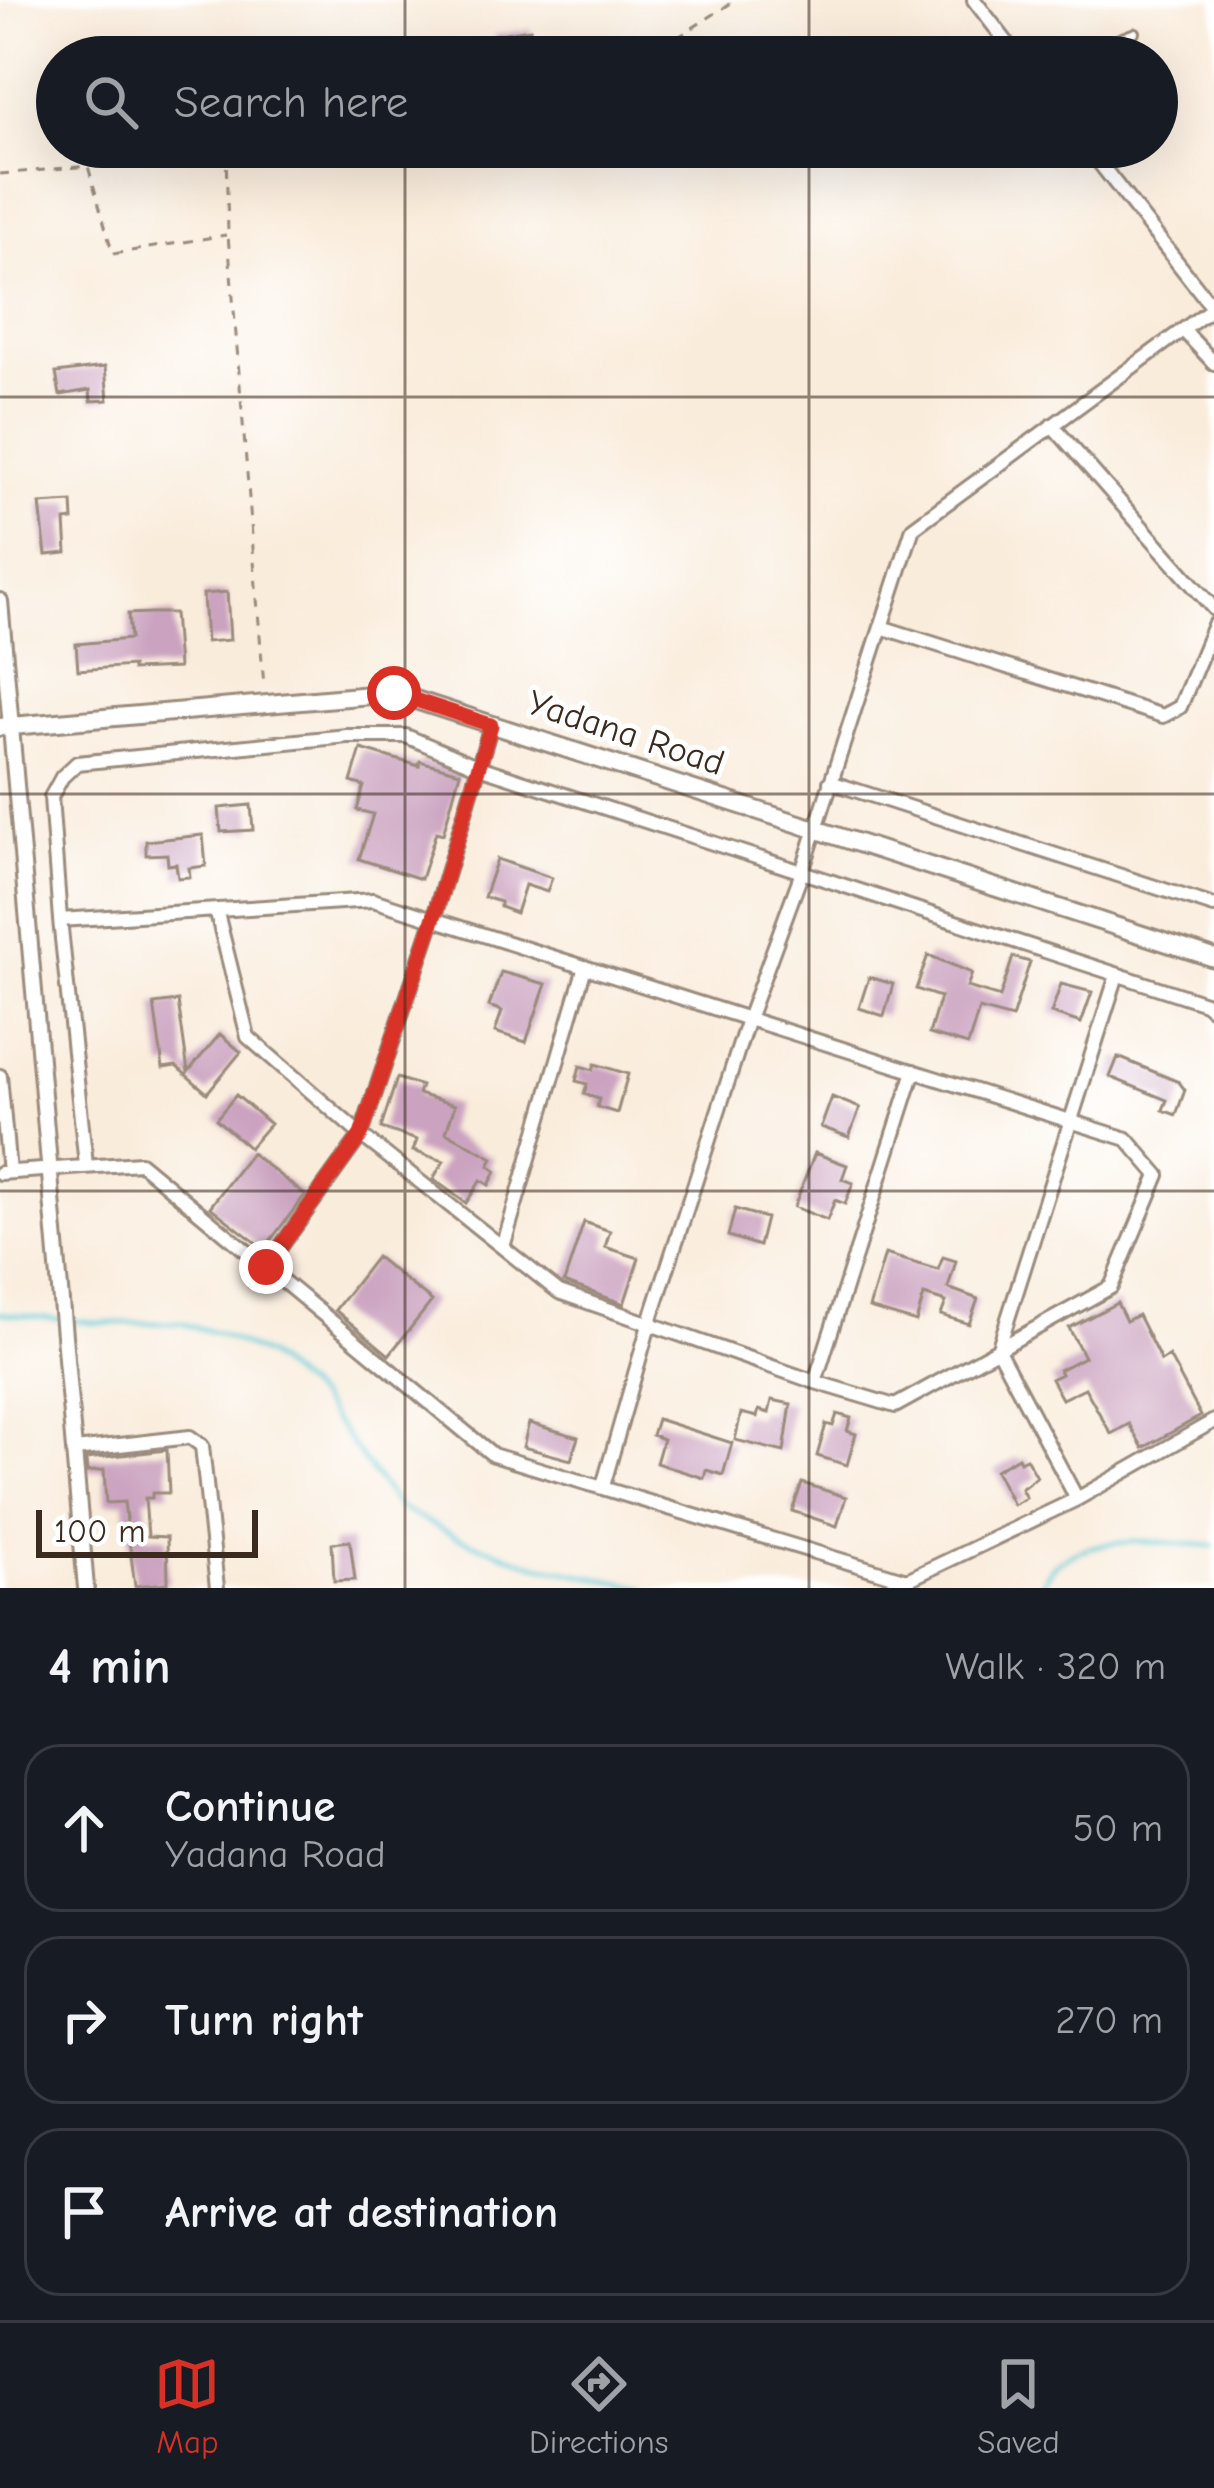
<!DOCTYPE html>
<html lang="en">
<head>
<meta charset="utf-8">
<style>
	:root { --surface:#171b24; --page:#242831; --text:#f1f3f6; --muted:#9ea1a6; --line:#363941; --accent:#d93025 }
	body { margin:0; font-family:"Comic Neue",sans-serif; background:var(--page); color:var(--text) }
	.scale { position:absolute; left:36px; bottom:30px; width:222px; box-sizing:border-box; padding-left:12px; border:6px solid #3b2a1e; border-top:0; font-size:33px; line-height:42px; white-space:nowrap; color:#3b2a1e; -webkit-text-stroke:9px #fff; paint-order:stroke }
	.stop { position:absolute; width:36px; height:36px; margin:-27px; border:9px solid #d93025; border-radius:50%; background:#fff }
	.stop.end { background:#d93025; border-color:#fff; box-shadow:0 3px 12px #0008 }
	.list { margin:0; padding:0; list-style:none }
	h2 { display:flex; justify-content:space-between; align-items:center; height:156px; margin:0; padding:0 48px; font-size:51px }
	h2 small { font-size:39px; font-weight:400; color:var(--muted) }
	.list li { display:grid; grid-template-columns:78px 1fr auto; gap:36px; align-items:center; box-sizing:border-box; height:168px; margin:0 24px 24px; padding:0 24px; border:3px solid var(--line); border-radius:36px }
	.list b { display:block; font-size:45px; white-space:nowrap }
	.list p { margin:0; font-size:39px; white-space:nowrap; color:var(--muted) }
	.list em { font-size:39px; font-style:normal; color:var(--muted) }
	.icon { flex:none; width:66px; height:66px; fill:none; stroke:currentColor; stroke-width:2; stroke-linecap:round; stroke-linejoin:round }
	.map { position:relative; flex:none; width:1214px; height:1588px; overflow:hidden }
	.search { position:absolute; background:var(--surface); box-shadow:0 12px 48px #0002; left:36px; right:36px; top:36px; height:132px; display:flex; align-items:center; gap:30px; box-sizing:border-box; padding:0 42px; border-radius:66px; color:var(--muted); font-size:45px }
	.sheet { height:732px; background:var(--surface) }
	nav { display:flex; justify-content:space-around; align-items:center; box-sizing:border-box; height:168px; border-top:3px solid var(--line); background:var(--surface); font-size:33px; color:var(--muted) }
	nav a { display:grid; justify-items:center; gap:6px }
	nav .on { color:var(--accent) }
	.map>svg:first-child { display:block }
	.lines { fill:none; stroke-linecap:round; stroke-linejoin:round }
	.stream { stroke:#5bc7d4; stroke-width:4.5 }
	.building { fill:#cba3c0 }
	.service-casing { stroke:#9a8b7c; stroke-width:12 }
	.minor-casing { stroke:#9a8b7c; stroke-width:18 }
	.tertiary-casing { stroke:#9a8b7c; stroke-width:20 }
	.secondary-casing { stroke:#9a8b7c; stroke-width:22 }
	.path { stroke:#9a8b7c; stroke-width:3; stroke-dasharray:9 9; stroke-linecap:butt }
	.service { stroke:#fff; stroke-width:6 }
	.minor { stroke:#fff; stroke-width:12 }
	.tertiary { stroke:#fff; stroke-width:14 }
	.secondary { stroke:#fff; stroke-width:16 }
	.route { stroke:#d93025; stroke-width:15 }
	.grid { fill:none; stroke:#3b2a1e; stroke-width:3; stroke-opacity:0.55 }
	.labels { text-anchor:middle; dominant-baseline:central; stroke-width:10; stroke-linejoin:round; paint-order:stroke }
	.street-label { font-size:36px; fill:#3b2a1e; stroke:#fff }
</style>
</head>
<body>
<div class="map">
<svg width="1214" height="1588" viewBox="0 0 1214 1588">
	<rect width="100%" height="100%" fill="#fff"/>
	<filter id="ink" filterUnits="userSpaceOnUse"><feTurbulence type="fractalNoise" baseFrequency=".00833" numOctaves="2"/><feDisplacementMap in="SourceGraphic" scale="24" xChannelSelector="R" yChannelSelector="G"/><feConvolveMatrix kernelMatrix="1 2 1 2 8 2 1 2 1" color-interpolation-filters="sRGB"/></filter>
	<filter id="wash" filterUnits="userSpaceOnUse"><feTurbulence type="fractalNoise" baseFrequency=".004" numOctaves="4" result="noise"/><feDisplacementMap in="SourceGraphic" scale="48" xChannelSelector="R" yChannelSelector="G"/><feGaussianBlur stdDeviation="2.7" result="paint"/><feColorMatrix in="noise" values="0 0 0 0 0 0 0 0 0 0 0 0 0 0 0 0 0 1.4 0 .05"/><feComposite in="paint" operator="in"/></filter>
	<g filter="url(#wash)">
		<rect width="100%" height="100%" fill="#f9ecdb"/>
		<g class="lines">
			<!-- stream -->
			<path class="stream" d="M0,1313L94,1323H181L219,1334L267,1356L317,1398L398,1507L459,1538L535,1565L645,1588
				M1039,1588C1044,1581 1049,1570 1055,1565C1095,1531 1166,1544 1214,1546"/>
		</g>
		<g id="blocks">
			<!-- building -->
			<path class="building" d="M530,29L534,57H498L494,35Z
				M105,367L108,400L91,401L90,390L60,395L56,373Z
				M72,502L73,520L65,521L67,553L46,555L40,504Z
				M227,592L230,640L206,642L203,594Z
				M151,613H174L178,668L132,670V666L78,670L76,644L130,639L128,614Z
				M361,749L419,766L420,761L460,772L443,834L436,832L421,879L359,859L373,814L357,810L364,786L351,782Z
				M251,805L253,830L221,832L219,808Z
				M203,835L206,866L189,868L190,877L178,878L176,864L168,865L167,854L146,855V841Z
				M497,859L552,878L547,892L525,885L516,913L500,907V902L484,897Z
				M928,955L972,973L967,987L1000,997L1013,957L1030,962L1012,1018L979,1009L968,1045L929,1034L940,997L916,989Z
				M501,972L546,984L526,1042L495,1032L502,1011L489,1006Z
				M869,977L893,984L884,1016L859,1008Z
				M1061,984L1092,992L1081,1023L1051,1013Z
				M178,1001L188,1072L220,1034L241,1052L207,1093L176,1066L163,1068L154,1004Z
				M1118,1057L1179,1082L1185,1090L1176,1115L1163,1110L1167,1100L1110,1077Z
				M595,1064L628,1074L617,1113L597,1107L599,1099L584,1094L587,1084L576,1081L580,1066L593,1070Z
				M397,1078L421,1086L418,1094L455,1105L446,1132L493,1158L489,1166L496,1171L489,1185L481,1180L466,1203L433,1179L444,1161L413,1151L417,1140L381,1128Z
				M236,1095L270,1124L249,1148L216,1119Z
				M832,1097L860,1108L849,1137L821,1127Z
				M251,1153L305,1195L264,1249L210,1207Z
				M815,1153L847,1165L842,1179L853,1183L845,1204L835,1200L827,1220L794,1207Z
				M735,1209L766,1218L759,1246L728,1236Z
				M584,1222L610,1231L605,1247L639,1258L624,1304L564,1282Z
				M885,1254L938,1270L943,1257L956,1261L948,1288L978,1299L969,1324L941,1315L946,1302L924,1295L916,1322L869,1308Z
				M376,1257L432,1301L389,1355L335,1310Z
				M1117,1303L1126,1321L1138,1315L1161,1361L1169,1356L1201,1416L1143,1448L1129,1424L1111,1434L1085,1388L1062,1399L1051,1379L1061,1374L1059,1370L1084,1357L1069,1328Z
				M772,1400L791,1404L784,1452L735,1440L741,1413L757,1417L759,1410L769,1413Z
				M837,1414L851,1418L847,1431L856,1434L847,1465L817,1456L826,1424L833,1426Z
				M657,1419L732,1443L723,1475L706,1470L704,1478L656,1463L663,1439L652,1435Z
				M529,1423L578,1437L571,1460L523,1447Z
				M167,1450L169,1493H152V1498H145L148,1536L167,1537L168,1583L135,1586L124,1502L106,1503L104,1470L87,1472L86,1459Z
				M1018,1457L1020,1461L1026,1458L1037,1477L1021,1489L1026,1498L1013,1505L995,1470Z
				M802,1483L846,1497L837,1526L792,1511Z
				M350,1541L355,1580L334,1581L332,1543Z"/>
		</g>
	</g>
	<g filter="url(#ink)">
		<use href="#blocks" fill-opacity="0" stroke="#9a8b7c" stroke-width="3"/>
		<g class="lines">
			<defs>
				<path id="service" d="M1089,57L1114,40L1135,32"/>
				<path id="minor" d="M974,0L1018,57
					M1087,147L1213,308
					M1183,330L1214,363
					M1052,425L1214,609
					M881,627L1163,716L1180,707L1214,625
					M830,782L1214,906
					M60,920L373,900L1127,1139L1158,1175L1111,1287L895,1406L815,1382L559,1292L361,1135L248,1037L217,913
					M0,1076L9,1172
					M86,1165L60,920L51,797L62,777L77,763L347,736H406L479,767L1205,1003L1214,1010
					M0,1173L140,1163L493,1455L907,1580L1077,1499L1214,1421
					M503,1247L585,967
					M266,1267L361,1135L433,920L491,725
					M815,1382L914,1071
					M75,1450L190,1437L202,1446L217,1588
					M603,1486L649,1325L748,1019L802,872L913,528L1214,307
					M1077,1499L998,1350L1117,975"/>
				<path id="tertiary" d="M0,601L86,1588"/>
				<path id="secondary" d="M0,727L394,693L1214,958"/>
			</defs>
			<!-- service casing -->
			<use href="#service" class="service-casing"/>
			<!-- minor casing -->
			<use href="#minor" class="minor-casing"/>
			<!-- tertiary casing -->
			<use href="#tertiary" class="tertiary-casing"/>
			<!-- secondary casing -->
			<use href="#secondary" class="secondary-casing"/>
			<!-- path -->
			<path class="path" d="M647,57L736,0
				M262,147L226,149L228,235L264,686
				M0,174L88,166L113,254L226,235"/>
			<!-- service -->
			<use href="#service" class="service"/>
			<!-- minor -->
			<use href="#minor" class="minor"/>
			<!-- tertiary -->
			<use href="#tertiary" class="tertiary"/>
			<!-- secondary -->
			<use href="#secondary" class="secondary"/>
		</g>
	</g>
	<g class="lines" filter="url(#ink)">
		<!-- route -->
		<path class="route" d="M266,1267L361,1135L433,920L491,725L394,693"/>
	</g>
	<!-- grid -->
	<path class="grid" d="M405,0V57M809,0V57M405,147V1588M809,147V1588M0,397H1214M0,794H1214M0,1191H1214"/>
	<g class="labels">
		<!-- street labels -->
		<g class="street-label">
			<text transform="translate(626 733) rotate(18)">Yadana Road</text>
		</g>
	</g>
</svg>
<div class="scale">100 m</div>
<div class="stop" style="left:394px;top:693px"></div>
<div class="stop end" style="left:266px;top:1267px"></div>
<div class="search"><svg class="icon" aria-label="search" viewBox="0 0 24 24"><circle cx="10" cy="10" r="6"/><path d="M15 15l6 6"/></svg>Search here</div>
</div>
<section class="sheet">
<h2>4 min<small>Walk · 320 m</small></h2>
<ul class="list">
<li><svg class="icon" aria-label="ahead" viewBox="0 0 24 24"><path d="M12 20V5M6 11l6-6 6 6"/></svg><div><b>Continue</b><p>Yadana Road</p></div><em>50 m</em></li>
<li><svg class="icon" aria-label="right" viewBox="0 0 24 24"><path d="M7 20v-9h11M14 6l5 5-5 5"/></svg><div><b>Turn right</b></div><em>270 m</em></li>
<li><svg class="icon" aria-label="arrive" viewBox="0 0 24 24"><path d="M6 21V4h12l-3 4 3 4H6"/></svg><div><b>Arrive at destination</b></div></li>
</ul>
</section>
<nav>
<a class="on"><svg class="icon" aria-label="map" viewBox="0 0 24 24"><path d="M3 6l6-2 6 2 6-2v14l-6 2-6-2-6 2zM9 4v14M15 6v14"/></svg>Map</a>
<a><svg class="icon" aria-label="directions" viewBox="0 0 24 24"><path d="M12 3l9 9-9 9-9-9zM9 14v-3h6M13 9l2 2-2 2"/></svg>Directions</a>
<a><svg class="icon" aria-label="saved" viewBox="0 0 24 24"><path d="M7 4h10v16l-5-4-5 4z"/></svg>Saved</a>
</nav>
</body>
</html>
